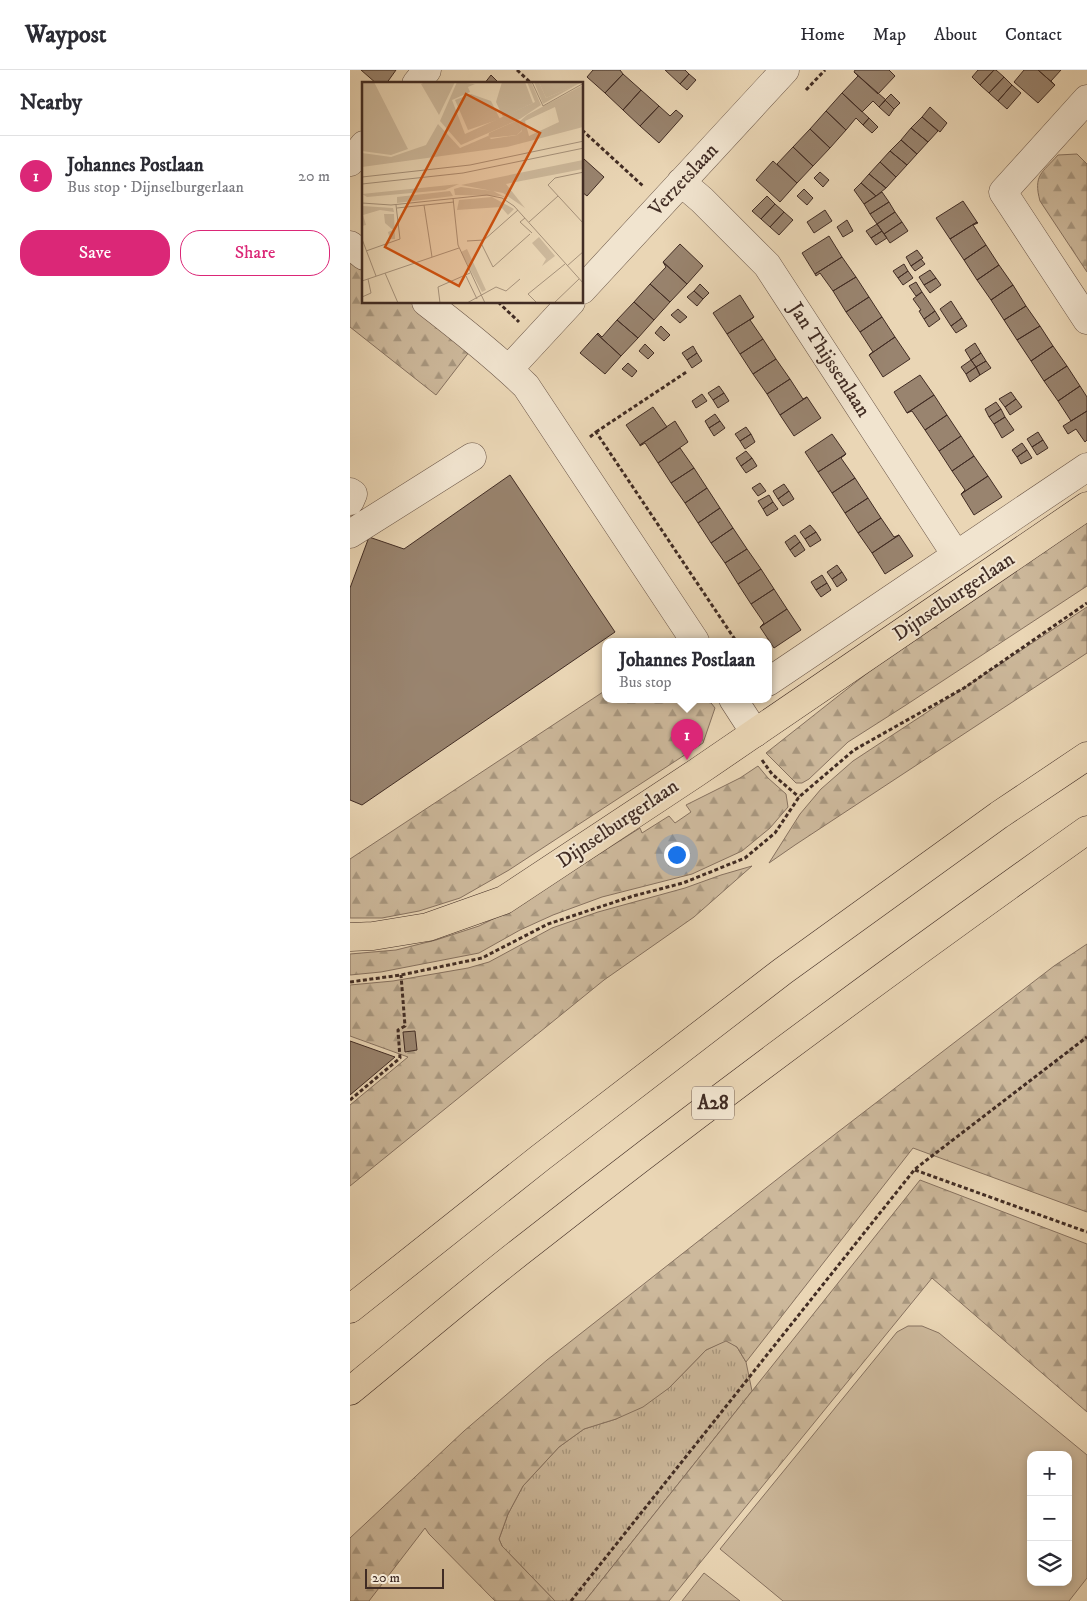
<!DOCTYPE html>
<html lang="en">
<head>
<meta charset="utf-8">
<style>
	:root { --surface:#fff; --page:#f2f2f3; --text:#2b2b33; --muted:#7c7c81; --line:#e1e1e2; --accent:#db2777 }
	body { margin:0; font-family:"IM FELL DW Pica",serif; background:var(--page); color:var(--text) }
	.controls { position:absolute; right:15px; bottom:15px; display:grid; overflow:hidden; border-radius:10px; box-shadow:0 2px 8px #0003 }
	.controls button { width:45px; height:45px; display:grid; place-items:center; padding:0; border:0; border-bottom:1px solid var(--line); background:var(--surface); color:var(--text); font:25px sans-serif }
	.scale { position:absolute; left:15px; bottom:12px; width:79px; box-sizing:border-box; padding-left:5px; border:2px solid #412c24; border-top:0; font-size:14px; line-height:18px; white-space:nowrap; color:#412c24; -webkit-text-stroke:4px #f1e4cf; paint-order:stroke }
	.you { position:absolute; left:326px; top:784px; width:18px; height:18px; margin:-12px; border:4px solid #fff; border-radius:50%; background:#1a73e8; box-shadow:0 0 0 8px #1a73e833 }
	.badge { display:grid; place-items:center; width:32px; height:32px; border-radius:50%; background:var(--accent); color:#fff; font-size:16px; font-weight:700 }
	.pin { position:absolute; translate:-50% -41px; filter:drop-shadow(0 1px 2px #0008) }
	.pin::after { content:''; position:absolute; top:26px; width:18px; height:15px; background:inherit; clip-path:polygon(0 0,100% 0,50% 100%) }
	.popup { position:absolute; left:252px; top:568px; width:170px; height:65px; box-sizing:border-box; display:grid; place-content:center; border-radius:10px; background:var(--surface); filter:drop-shadow(0 1px 4px #0005); font-size:16px; white-space:nowrap; color:var(--muted) }
	.popup b { font-size:19px; color:var(--text) }
	.popup::after { content:''; position:absolute; left:50%; top:100%; margin-left:-10px; border:10px solid transparent; border-top-color:var(--surface) }
	.list { margin:0; padding:0; list-style:none }
	h2 { display:flex; justify-content:space-between; align-items:center; height:65px; margin:0; padding:0 20px; font-size:21px }
	h2 small { font-size:16px; font-weight:400; color:var(--muted) }
	.list li { display:grid; grid-template-columns:32px 1fr auto; gap:15px; align-items:center; box-sizing:border-box; height:80px; padding:0 20px; border-top:1px solid var(--line) }
	.list b { display:block; font-size:19px; white-space:nowrap }
	.list p { margin:0; font-size:16px; white-space:nowrap; color:var(--muted) }
	.list em { font-size:16px; font-style:normal; color:var(--muted) }
	.actions { display:flex; gap:10px; padding:15px 20px }
	.actions a { flex:1; padding:11px 0; border:1px solid var(--accent); border-radius:20px; text-align:center; font-size:18px; color:var(--accent) }
	.actions .main { background:var(--accent); color:#fff }
	.icon { flex:none; width:28px; height:28px; fill:none; stroke:currentColor; stroke-width:2; stroke-linecap:round; stroke-linejoin:round }
	.map { position:relative; flex:none; width:737px; height:1531px; overflow:hidden }
	header { display:flex; align-items:center; gap:30px; box-sizing:border-box; height:70px; padding:0 25px; background:var(--surface); border-bottom:1px solid var(--line) }
	header strong { font-size:24px }
	nav { display:flex; gap:28px; margin-inline-start:auto; font-size:18px }
	main { display:flex }
	aside { flex:1; background:var(--surface) }
	.map>svg:first-child { display:block }
	.grass { fill:url(#grass-tufts); stroke:#877260 }
	.forest { fill:url(#forest-firs); stroke:#877260 }
	.park { fill:#cdb99c; stroke:#877260; fill-rule:evenodd }
	.building { fill:#99846f; stroke:#412c24 }
	.lines { fill:none; stroke-linecap:round; stroke-linejoin:round }
	.minor-casing { stroke:#6b5648; stroke-width:29 }
	.major-casing { stroke:#412c24; stroke-width:29 }
	.highway-casing { stroke:#412c24; stroke-width:29 }
	.path { stroke:#412c24; stroke-width:3; stroke-dasharray:4 2.5; stroke-linecap:butt }
	.minor { stroke:#f1e4cf; stroke-width:28 }
	.major { stroke:#ead6b5; stroke-width:28 }
	.highway { stroke:#ead6b5; stroke-width:28 }
	.labels { text-anchor:middle; dominant-baseline:central; stroke-width:4; stroke-linejoin:round; paint-order:stroke }
	.shield { fill:#f1e4cf; stroke:#766357; stroke-width:1 }
	.shield-label { font-size:19px; font-weight:bold; fill:#412c24 }
	.street-label { font-size:20px; fill:#412c24; stroke:#f1e4cf }
	.inset-road { fill:none; stroke:#a6927b; stroke-width:1 }
	.view { fill:#cf5210; fill-opacity:0.15; stroke:#cf5210; stroke-width:2.5 }
	.inset-edge { fill:none; stroke:#412c24; stroke-width:2.5 }
</style>
</head>
<body>
<header>
<strong>Waypost</strong>
<nav><a>Home</a><a>Map</a><a>About</a><a>Contact</a></nav>
</header>
<main>
<aside>
<h2>Nearby<small></small></h2>
<ul class="list">
<li><span class="badge">1</span><div><b>Johannes Postlaan</b><p>Bus stop · Dijnselburgerlaan</p></div><em>20 m</em></li>
</ul>
<div class="actions"><a class="main">Save</a><a>Share</a></div>
</aside>
<div class="map">
<svg width="737" height="1531" viewBox="0 0 737 1531">
	<defs>
		<pattern id="grass-tufts" width="24" height="20" patternUnits="userSpaceOnUse" patternTransform="scale(1.25)"><rect width="24" height="20" fill="#cdb99c"/><path d="M3 7l-1-3M5 7V3M7 7l1-3M15 17l-1-3M17 17v-4M19 17l1-3" fill="none" stroke="#a8977f"/></pattern>
		<pattern id="forest-firs" width="22" height="20" patternUnits="userSpaceOnUse" patternTransform="scale(1.25)"><rect width="22" height="20" fill="#cdb99c"/><path d="M5 1l3.5 6h-7zM16 11l3.5 6h-7z" fill="#a8977f"/></pattern>
	</defs>
	<rect width="100%" height="100%" fill="#ead6b5"/>
	<filter id="stains"><feTurbulence type="fractalNoise" baseFrequency=".004" numOctaves="4"/><feColorMatrix values="0 0 0 0 .2 0 0 0 0 .09 0 0 0 0 .02 0 0 0 .5 -.17"/></filter>
	<radialGradient id="worn" r=".72"><stop offset=".6" stop-color="#630" stop-opacity="0"/><stop offset="1" stop-color="#630" stop-opacity=".3"/></radialGradient>
	<!-- grass -->
	<path class="grass" d="M376,1270L387,1277L396,1292L402,1321L235,1531H205L152,1476L149,1469L158,1444L173,1416L209,1377L234,1359L266,1349L319,1318L356,1280Z"/>
	<!-- forest -->
	<path class="forest" d="M727,84L737,94V202L690,131C683,105 692,103 708,85Z
		M0,189L14,199V232L62,233L118,272L123,277L86,325L0,257Z
		M737,449V516L556,635L498,672L459,709L452,713H446L416,683L544,582Z
		M737,537V583L445,775L419,793L450,744L471,719L503,691Z
		M256,620V629H358L365,638L353,673L159,800L110,828L69,841L32,848H0V789Z
		M408,696L418,708L436,724L438,737L420,758L392,781L342,804L252,827L203,845L170,860L129,883L31,902L0,905V884L46,880L86,870L129,856L161,840L290,758L292,763L319,746L325,753L341,742L336,735L390,708Z
		M402,796L344,847L254,910L0,1116V1035L58,987L0,966V915L43,911L118,898L139,892L202,858L248,842L335,818L371,805Z
		M737,874V1142L563,1078L396,1292L387,1277L376,1271L356,1280L319,1318L293,1337L266,1349L234,1359L209,1377L173,1416L158,1444L149,1469L152,1476L205,1531H145L79,1464L75,1458L19,1531H0V1468L114,1361L197,1290L458,1085L704,896Z
		M570,1110L737,1174V1342L582,1208L319,1531H235Z"/>
	<!-- park -->
	<path class="park" d="M558,1256H572L589,1263L737,1385V1508L719,1531H433L370,1479L547,1262ZM681,1385H718V1512H681Z
		M354,1503L390,1531H332Z"/>
	<!-- building -->
	<path class="building" d="M11,0H46L36,14H27Z
		M243,0H270L273,4L255,23L237,7Z
		M315,0H335L339,4L330,14Z
		M505,0H539L545,6L528,24L504,2Z
		M628,0H644L630,15L622,7Z
		M644,0H646L654,7L639,23L630,15Z
		M674,0H688L705,15L688,33L664,12Z
		M688,0H711L701,11L705,15Z
		M504,2L536,30L529,37L523,31L512,42L492,23L508,6Z
		M273,4L291,20L273,40L255,23Z
		M339,4L346,10L337,20L330,14Z
		M141,5L150,14H134Z
		M654,7L662,15L648,31L639,23Z
		M662,15L671,23L657,39L648,31Z
		M291,20L309,36L290,56L273,40Z
		M492,23L519,48L513,55L506,48L496,60L476,41Z
		M541,24L550,33L544,39L535,30Z
		M535,30L544,39L539,46L529,37Z
		M309,36L320,46L326,40L333,46L309,73L290,56Z
		M580,37L597,53L590,62L572,47Z
		M476,41L496,60L480,78L460,59Z
		M572,47L588,61L578,72L561,58Z
		M519,48L528,57L522,63L513,55Z
		M561,58L578,72L567,84L551,70Z
		M460,59L480,78L463,96L443,77Z
		M551,70L567,84L557,95L540,81Z
		M443,77L463,96L447,113L427,94Z
		M540,81L557,95L546,107L530,92Z
		M234,89L254,107L237,126L232,122V90Z
		M423,91L447,113L430,132L406,110Z
		M530,92L546,107L536,118L519,104Z
		M470,102L479,110L473,117L464,108Z
		M519,104L536,118L526,126L511,113Z
		M511,113L526,126L514,134L504,120Z
		M454,119L463,128L457,135L447,126Z
		M532,122L539,132L520,144L514,134Z
		M417,126L425,134L411,149L402,141Z
		M613,131L627,152L600,169L586,148Z
		M539,132L545,142L527,154L520,144Z
		M425,134L434,142L420,157L411,149Z
		M475,140L482,151L464,163L457,152Z
		M434,142L443,150L429,165L420,157Z
		M545,142L552,152L534,164L527,154Z
		M497,150L503,161L493,167L487,157Z
		M552,152L558,161L540,173L534,164Z
		M627,152L628,153L623,155L636,175L614,190L600,169Z
		M527,154L532,161L521,168L516,161Z
		M532,161L537,168L526,175L521,168Z
		M479,166L492,187L465,204L452,183Z
		M330,174L353,196L337,214L313,192Z
		M636,175L649,195L627,210L614,190Z
		M567,180L573,188L561,196L556,187Z
		M492,187L506,207L483,221L470,203L466,206L465,204Z
		M571,189L575,194L565,201L561,196Z
		M313,192L337,214L320,232L300,214L316,197Z
		M554,194L558,201L548,208L543,201Z
		M649,195L663,215L641,230L627,210Z
		M580,200L586,208L574,215L569,207Z
		M558,201L563,208L553,215L548,208Z
		M506,207L519,227L496,242L483,221Z
		M586,208L591,215L580,223L574,215Z
		M566,212L572,222L566,226L559,216Z
		M300,214L320,232L304,250L284,232Z
		M350,214L359,223L353,229L344,221Z
		M663,215L676,236L654,250L641,230Z
		M344,221L353,229L347,236L337,227Z
		M572,222L585,241L574,249L569,241L571,240L563,229Z
		M390,225L404,247L377,264L363,243Z
		M519,227L532,247L510,262L496,242Z
		M601,231L612,248L601,256L590,239Z
		M284,232L304,250L288,268L267,250Z
		M676,236L690,256L667,270L654,250Z
		M328,239L337,247L330,253L321,245Z
		M585,241L590,249L579,257L574,249Z
		M404,247L400,250L413,269L390,284L377,264Z
		M532,247L545,267L519,285L523,282L510,262Z
		M612,248L617,256L606,263L601,256Z
		M267,250L288,268L271,286L247,264L248,263L252,267Z
		M311,256L320,265L314,271L305,263Z
		M690,256L703,276L681,291L667,270Z
		M247,264L271,286L255,304L230,283Z
		M545,267L560,289L533,307L519,285Z
		M413,269L426,289L403,304L390,284Z
		M625,273L631,283L621,290L615,280Z
		M295,274L304,283L298,289L289,281Z
		M343,276L347,283L337,290L332,283Z
		M703,276L717,296L694,311L681,291Z
		M347,283L352,291L342,298L337,290Z
		M631,283L636,291L626,297L621,290Z
		M426,289L440,309L417,324L403,304Z
		M621,290L626,297L616,304L611,297Z
		M636,291L641,298L630,305L626,297Z
		M278,293L287,301L282,307L272,299Z
		M717,296L730,316L708,331L694,311Z
		M626,297L630,305L620,312L616,304Z
		M570,305L584,325L557,343L544,322Z
		M440,309L453,329L457,327L430,345L417,324Z
		M369,316L374,323L363,330L358,323Z
		M730,316L737,327V341L721,351L708,331Z
		M661,322L666,329L655,337L649,329Z
		M374,323L379,331L368,338L363,330Z
		M352,324L357,331L346,338L342,331Z
		M584,325L597,345L575,360L562,341L557,343Z
		M457,327L471,348L444,366L430,345Z
		M666,329L672,337L660,345L655,337Z
		M646,332L651,339L639,347L635,339Z
		M303,337L317,357L290,375L276,355Z
		M651,339L655,347L644,354L639,347Z
		M737,341V370L735,372L726,359L718,364L713,356Z
		M365,344L370,351L359,358L355,351Z
		M597,345L611,366L589,381L575,360Z
		M655,347L664,360L652,368L644,354Z
		M325,351L338,372L308,393L295,373L290,376V375Z
		M370,351L375,358L364,366L359,358Z
		M396,357L401,364L390,371L385,364Z
		M688,362L693,370L682,377L677,369Z
		M401,364L405,372L395,379L390,371Z
		M482,364L496,384L468,402L455,382Z
		M611,366L624,386L602,401L589,381Z
		M693,370L698,378L687,385L682,377Z
		M672,373L677,380L667,387L662,380Z
		M330,378L344,398L321,413L308,393Z
		M677,380L682,388L671,394L667,387Z
		M396,381L402,388L391,396L386,388Z
		M496,384L491,388L505,408L482,423L468,402Z
		M624,386L638,406L611,424L615,420L602,401Z
		M402,388L407,396L396,403L391,396Z
		M344,398L357,418L335,433L321,413Z
		M160,405L265,562L12,735L0,730V518L19,467L54,479Z
		M638,406L652,427L624,445L611,424Z
		M505,408L518,428L495,443L482,423Z
		M410,413L416,421L408,426L402,418Z
		M434,414L439,421L428,429L423,421Z
		M357,418L370,438L348,453L335,433Z
		M439,421L444,429L433,436L428,429Z
		M419,425L423,432L413,439L408,431Z
		M518,428L531,448L508,463L495,443Z
		M423,432L428,439L417,446L413,439Z
		M370,438L383,458L361,473L348,453Z
		M531,448L544,467L549,465L522,483L508,463Z
		M460,455L466,462L455,469L450,462Z
		M383,458L397,479L375,493L361,473Z
		M466,462L471,470L460,477L455,469Z
		M445,465L450,472L440,480L435,472Z
		M549,465L563,486L535,504L522,483Z
		M450,472L455,480L445,487L440,480Z
		M397,479L411,499L388,514L375,493Z
		M487,495L492,502L482,509L477,502Z
		M411,499L424,519L401,534L388,514Z
		M492,502L497,510L487,517L482,509Z
		M472,505L477,513L466,520L461,512Z
		M477,513L481,520L471,527L466,520Z
		M424,519L437,539L410,557L414,553L401,534Z
		M437,539L451,560L424,578L410,557Z
		M65,961L67,980L55,982L53,962Z
		M0,971L45,987L0,1025Z"/>
	<g class="lines">
		<defs>
			<path id="minor" d="M66,14L77,0
				M737,29L653,122L737,250
				M0,92L14,75
				M331,112L352,130L417,195L606,485
				M0,175L14,186
				M232,220L435,0
				M76,232C111,259 145,286 176,316L345,571
				M159,299L221,232
				M0,422L3,424L0,431
				M0,464L122,387
				M418,612L737,397
				M383,629L405,663"/>
			<path id="major" d="M0,867L23,866L78,857L154,830L346,703L737,436"/>
			<path id="highway" d="M0,1239L190,1088L433,901L649,745L737,686
				M0,1321C60,1272 119,1221 180,1174C362,1031 548,894 737,760"/>
		</defs>
		<!-- minor casing -->
		<use href="#minor" class="minor-casing"/>
		<!-- major casing -->
		<use href="#major" class="major-casing"/>
		<!-- highway casing -->
		<use href="#highway" class="highway-casing"/>
		<!-- path -->
		<path class="path" d="M167,0L182,14
			M456,20L475,0
			M232,60L293,116
			M148,232L169,252
			M246,362L338,301
			M240,367L246,362L386,571
			M412,690L422,704L449,727
			M0,912L51,905L132,888L198,854L283,826L333,813L395,788L425,763L449,727L504,680L614,618L737,533
			M0,1030L50,988L48,960L55,956L51,905
			M565,1100L737,1162
			M221,1531L565,1099L737,967"/>
		<!-- minor -->
		<use href="#minor" class="minor"/>
		<!-- major -->
		<use href="#major" class="major"/>
		<!-- highway -->
		<use href="#highway" class="highway"/>
	</g>
	<g class="labels">
		<!-- shield labels -->
		<rect class="shield" x="342" y="1016.5" width="42" height="33" rx="4"/>
		<g class="shield-label">
			<text x="363" y="1033">A28</text>
		</g>
		<!-- street labels -->
		<g class="street-label">
			<text transform="translate(334 110) rotate(-47)">Verzetslaan</text>
			<text transform="translate(479 290) rotate(57)">Jan Thijssenlaan</text>
			<text transform="translate(604 527) rotate(-34)">Dijnselburgerlaan</text>
			<text transform="translate(268 754) rotate(-34)">Dijnselburgerlaan</text>
		</g>
	</g>
	<!-- overview -->
	<g transform="translate(12 12)">
		<rect width="221" height="221" fill="#ead6b5"/>
		<path d="M177,0H221L184,16ZM156,38L160,48L155,53L126,56L127,51Z" fill="#cdb99c"/>
		<path d="M0,0H12L46,67L29,73L0,69ZM63,0H93L77,33L59,2ZM95,0L113,2L106,5L108,10L90,18L103,52L173,20L165,0H169L179,23L158,37L99,63L78,39ZM172,0H177L184,16L216,2L181,22ZM221,3V45L145,65L0,85V71L29,75L64,63L76,42L98,66L126,54L129,57L155,53L160,49L157,40L165,33ZM193,25L197,40L167,54L163,39ZM221,78V87L144,102L163,126L141,111L99,103ZM97,102L83,108L5,115L0,112ZM99,105L131,109L149,118L139,114L93,113L92,107ZM88,109L91,114L35,121V115ZM130,115L152,127L146,133L139,125L95,128L97,118ZM0,124L31,126L32,130L18,128L1,133L4,143L0,144ZM22,132H32L33,157H28L26,150L31,148L23,141ZM177,155L193,174L180,184L184,177L170,161ZM105,167L124,208L120,210L99,170Z" fill="#cdb99c" fill-rule="evenodd"/>
		<path d="M140,0H163L171,21L141,35L134,20ZM178,0H214L183,13ZM109,12L129,19L138,37L106,48L93,18Z" fill="#cdb99c"/>
		<path class="inset-road" d="M170,0L181,24L222,1M222,90L193,96L186,103L222,142M0,95L108,83L222,59M0,102L101,91L222,66M91,116L96,163L123,221M0,121L29,123L125,113L140,116L152,124L222,202M62,123L70,175M35,126L92,120M163,136L158,140L170,151M167,140L196,114M124,155L119,161L131,185L168,152M0,157L14,194M105,159L122,158L156,128M4,169L38,157L34,123M205,184L222,169M23,191L36,221M104,194L115,217M0,199L97,166M0,215L9,211L6,197M78,221L76,205L108,191M105,221L134,205L144,209L158,197M175,221L166,212L203,182M192,221L217,197"/>
		<path class="view" d="M104,12L178,51L97,204L23,165Z"/>
		<rect width="221" height="221" class="inset-edge"/>
	</g>
	<rect width="100%" height="100%" filter="url(#stains)"/>
	<rect width="100%" height="100%" fill="url(#worn)"/>
</svg>
<div class="controls">
<button>+</button>
<button>−</button>
<button><svg class="icon" aria-label="layers" viewBox="0 0 24 24"><path d="M12 4l9 5-9 5-9-5zM3 14l9 5 9-5"/></svg></button>
</div>
<div class="scale">20 m</div>
<div class="you"></div>
<div class="pin badge" style="left:337px;top:690px">1</div>
<div class="popup"><b>Johannes Postlaan</b>Bus stop</div>
</div>
</main>
</body>
</html>
